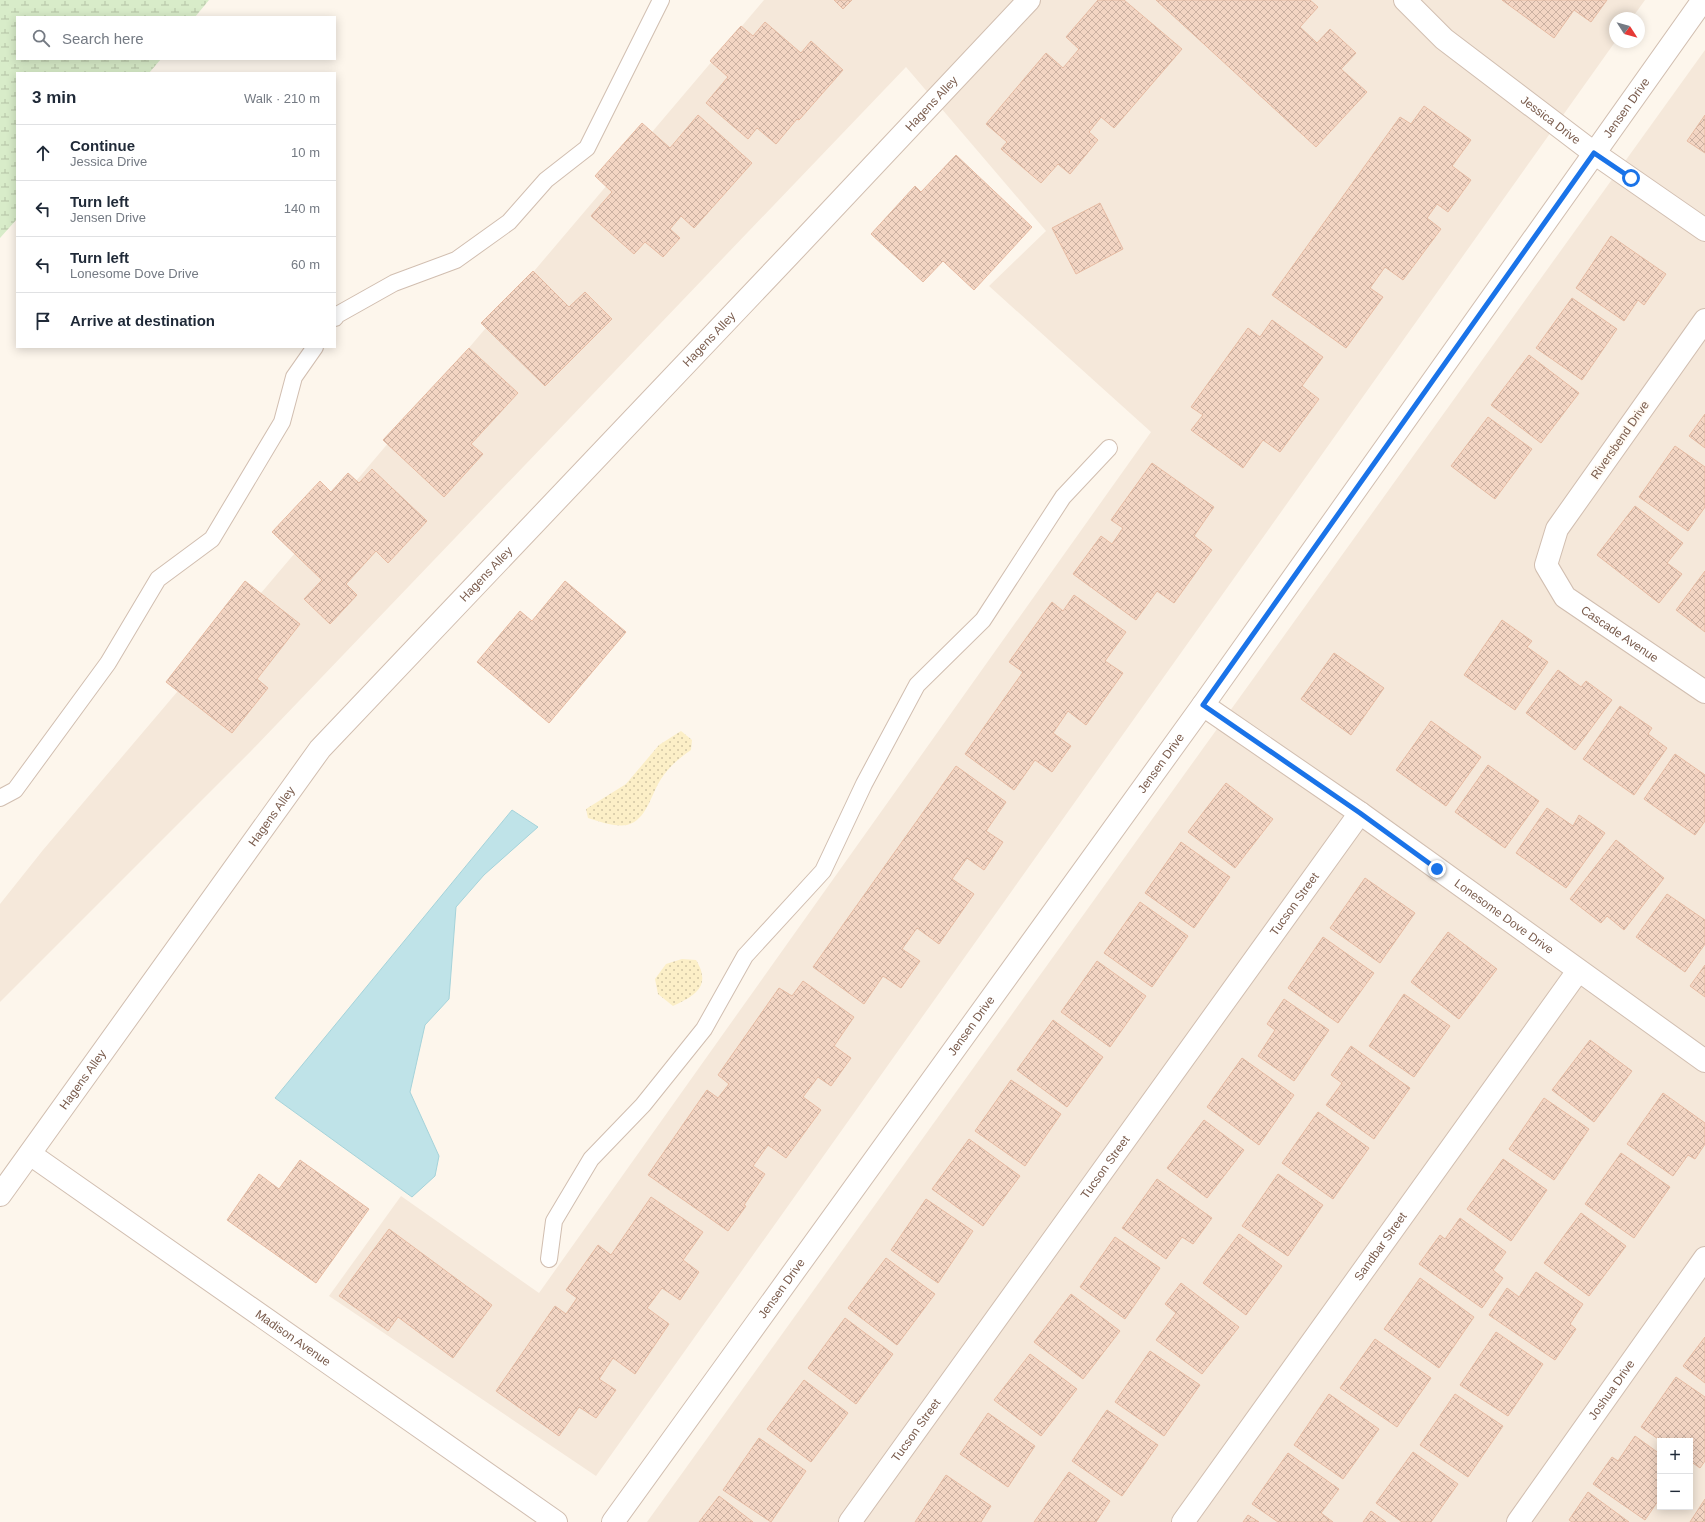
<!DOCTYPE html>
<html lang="en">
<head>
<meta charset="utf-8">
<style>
	:root { --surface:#fff; --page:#f6f6f7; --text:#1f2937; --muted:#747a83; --line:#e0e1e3 }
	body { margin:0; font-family:Arial,sans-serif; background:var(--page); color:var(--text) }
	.controls { position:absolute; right:12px; bottom:12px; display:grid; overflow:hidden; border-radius:0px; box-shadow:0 2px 10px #0003 }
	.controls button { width:36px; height:36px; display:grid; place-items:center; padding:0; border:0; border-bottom:1px solid var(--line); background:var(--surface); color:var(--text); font:20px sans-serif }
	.compass { position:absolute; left:1609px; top:12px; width:36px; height:36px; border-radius:50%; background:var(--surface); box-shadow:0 2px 10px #0003; rotate:126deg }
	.stop { position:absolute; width:12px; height:12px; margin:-9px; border:3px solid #1a73e8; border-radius:50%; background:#fff }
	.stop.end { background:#1a73e8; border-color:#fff; box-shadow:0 1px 4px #0008 }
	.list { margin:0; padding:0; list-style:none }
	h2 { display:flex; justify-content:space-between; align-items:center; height:52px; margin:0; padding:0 16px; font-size:17px }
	h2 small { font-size:13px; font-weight:400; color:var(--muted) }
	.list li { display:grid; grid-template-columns:26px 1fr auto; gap:12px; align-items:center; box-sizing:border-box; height:56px; padding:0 16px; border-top:1px solid var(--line) }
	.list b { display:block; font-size:15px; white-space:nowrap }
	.list p { margin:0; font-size:13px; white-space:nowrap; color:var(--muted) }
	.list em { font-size:13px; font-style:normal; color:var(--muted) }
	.icon { flex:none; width:22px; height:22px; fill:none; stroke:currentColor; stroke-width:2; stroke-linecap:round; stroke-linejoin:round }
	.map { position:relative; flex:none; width:1705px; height:1522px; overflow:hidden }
	.search { position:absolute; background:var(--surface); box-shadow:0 2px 10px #0003; left:16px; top:16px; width:320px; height:44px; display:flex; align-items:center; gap:10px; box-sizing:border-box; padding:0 14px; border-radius:0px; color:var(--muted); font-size:15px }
	.panel { position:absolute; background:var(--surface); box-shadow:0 2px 10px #0003; left:16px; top:72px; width:320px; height:276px; border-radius:0px }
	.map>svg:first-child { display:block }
	.residential { fill:#f5e8da; fill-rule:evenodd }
	.wetland { fill:url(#wetland-marsh) }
	.sand { fill:url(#sand-dots) }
	.water { fill:#bfe3e8; stroke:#a5d3da }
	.building { fill:url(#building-cross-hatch); stroke:#e6bba3 }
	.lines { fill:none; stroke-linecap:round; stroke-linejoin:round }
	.service-casing { stroke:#d1beb0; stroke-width:18 }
	.minor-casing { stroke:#d1beb0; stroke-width:24 }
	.service { stroke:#fff; stroke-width:16 }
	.minor { stroke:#fff; stroke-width:22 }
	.route { stroke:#1a73e8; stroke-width:5 }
	.labels { text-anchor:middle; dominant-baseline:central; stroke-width:3.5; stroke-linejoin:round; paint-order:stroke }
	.street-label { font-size:12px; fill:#7a5c4d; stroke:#fffaf3 }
</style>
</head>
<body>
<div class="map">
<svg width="1705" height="1522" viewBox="0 0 1705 1522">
	<defs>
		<pattern id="wetland-marsh" width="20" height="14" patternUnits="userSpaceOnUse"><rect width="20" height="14" fill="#d8ecc9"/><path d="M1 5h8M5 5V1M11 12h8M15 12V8" fill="none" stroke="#b4c2a5"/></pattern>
		<pattern id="sand-dots" width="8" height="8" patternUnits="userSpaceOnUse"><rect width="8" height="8" fill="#fcefc7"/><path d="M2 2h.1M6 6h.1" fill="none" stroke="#d1c5a4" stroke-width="1.8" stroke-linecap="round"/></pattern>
		<pattern id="building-cross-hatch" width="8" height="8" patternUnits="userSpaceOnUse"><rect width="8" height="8" fill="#f3d5c3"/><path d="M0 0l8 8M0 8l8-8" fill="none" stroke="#cab0a1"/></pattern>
	</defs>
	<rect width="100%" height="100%" fill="#fdf6ec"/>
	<!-- residential -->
	<path class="residential" d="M764,0H1645L1632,18H1615V42L596,1476L329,1296L401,1196L539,1293L1151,432L989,286L1046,231L906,67L252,750L0,1002V904L43,850Z
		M1705,50V1522H647ZM1660,1441H1690V1507H1660Z"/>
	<!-- wetland -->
	<path class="wetland" d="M0,0H209L195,17H17V59H161L149,73H17V219L0,238Z"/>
	<!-- sand -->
	<path class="sand" d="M681,731L692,740L691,750C679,758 669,767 661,779C651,794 647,820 627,825C615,827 600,822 588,818L586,809L626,784L659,745Z
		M682,959L696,960C712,986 695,996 673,1006L658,994L655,979L666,964Z"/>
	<!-- water -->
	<path class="water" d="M512,810L538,827L484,875L456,907L449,999L425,1025L410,1092L439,1156L435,1176L412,1197L275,1098Z"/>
	<!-- building -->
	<path class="building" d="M834,0H852L843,9Z
		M1098,0H1124L1182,49L1114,128L1101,117L1089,132L1098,140L1070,174L1058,164L1041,183L1001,149L1007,142L986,124L1046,53L1063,68L1079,49L1066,37Z
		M1156,0H1310L1318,7L1300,27L1317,43L1330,29L1356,53L1341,69L1367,92L1316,147Z
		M1502,0H1607L1591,22L1574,10L1554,38Z
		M765,22L801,53L811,41L843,70L799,120L797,119L776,144L757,128L748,139L706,103L728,77L710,61L741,26L753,36Z
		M1424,106L1471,140L1452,166L1471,180L1448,212L1437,204L1427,218L1441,229L1403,280L1385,267L1370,288L1383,297L1346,348L1272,295L1400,117L1411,124Z
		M698,115L752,163L694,228L681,216L670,229L680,238L663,257L645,242L634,254L591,216L612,192L595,176L642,123L670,148Z
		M1705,115V153L1687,141Z
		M956,155L1032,227L974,290L943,261L923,282L871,234L915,186L921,192Z
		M1100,203L1123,249L1076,274L1052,228Z
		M1611,236L1666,274L1644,305L1638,300L1624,321L1576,288Z
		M533,271L569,307L585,292L612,319L545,386L481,323Z
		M1572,298L1617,329L1582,380L1536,348Z
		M1272,320L1323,357L1302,386L1319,399L1280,452L1263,440L1243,468L1191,430L1203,415L1191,407L1248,328L1260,337Z
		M469,348L518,393L471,444L483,454L444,497L383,440Z
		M1529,355L1579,393L1541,443L1491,405Z
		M1705,414V448L1689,436Z
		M1488,417L1532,449L1495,499L1451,466Z
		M1675,446L1705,467V507L1688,531L1639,497Z
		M1152,463L1214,507L1194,536L1212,550L1174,603L1157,591L1136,620L1073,574L1101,536L1112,544L1123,528L1111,520Z
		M372,469L427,521L388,563L376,551L346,584L357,595L330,624L304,599L322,580L272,532L320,481L331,492L348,473L359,483Z
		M1635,506L1683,543L1667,563L1682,574L1659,603L1597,555Z
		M1705,571V632L1676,610Z
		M245,581L300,624L257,679L268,688L232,733L166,682Z
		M565,581L626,632L549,723L477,662L520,611L532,621Z
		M1074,595L1126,632L1105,661L1123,673L1086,725L1068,711L1053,733L1071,746L1052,772L1035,760L1014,790L965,754L1023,672L1009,662L1052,602L1063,611Z
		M1502,620L1532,641L1527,647L1548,662L1515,710L1464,675Z
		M1334,653L1384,688L1351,735L1301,699Z
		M1558,670L1581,687L1586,681L1612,700L1575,750L1526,713Z
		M1620,706L1652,728L1648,734L1667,748L1634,795L1583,759Z
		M1431,721L1481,757L1446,806L1396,770Z
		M1675,754L1705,775V821L1695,835L1644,799Z
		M1488,765L1539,801L1505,848L1455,812Z
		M956,766L1006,802L986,831L1003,842L984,870L967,858L952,879L974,894L939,944L917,928L902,949L920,961L901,988L883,976L864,1004L813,967Z
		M1226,783L1273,819L1235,868L1188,832Z
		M1547,808L1573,826L1579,815L1605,833L1566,888L1516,853Z
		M1616,840L1664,878L1624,930L1607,916L1601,923L1570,899Z
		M1181,842L1230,877L1194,928L1145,893Z
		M1365,878L1415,913L1380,963L1330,928Z
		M1667,894L1705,920V944L1685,972L1636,937Z
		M1140,902L1188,936L1152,987L1104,953Z
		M1448,932L1497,969L1459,1019L1411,982Z
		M1323,937L1374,973L1338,1023L1288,988Z
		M1097,961L1146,996L1110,1047L1061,1012Z
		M1705,965V997L1690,986Z
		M803,981L854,1017L834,1046L851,1058L831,1086L818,1077L803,1097L821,1110L786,1158L768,1145L753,1166L765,1174L744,1205L746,1206L728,1231L648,1175L707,1090L718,1098L729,1084L718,1075L779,988L792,996Z
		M1404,994L1450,1026L1414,1077L1369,1046Z
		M1284,999L1329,1030L1294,1081L1258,1056L1275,1030L1267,1024Z
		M1053,1020L1103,1057L1067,1107L1017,1070Z
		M1590,1040L1632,1071L1594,1122L1552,1090Z
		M1351,1046L1410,1088L1374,1139L1326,1105L1342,1083L1331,1075Z
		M1242,1058L1294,1095L1259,1145L1207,1107Z
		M1011,1080L1061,1114L1025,1166L975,1131Z
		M1663,1093L1705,1123V1144L1695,1159L1688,1155L1673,1176L1627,1144Z
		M1544,1098L1589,1129L1554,1180L1509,1149Z
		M1318,1112L1369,1148L1333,1199L1282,1163Z
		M1204,1120L1244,1150L1207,1198L1167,1168Z
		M969,1139L1020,1176L983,1226L932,1189Z
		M1621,1153L1670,1187L1634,1238L1585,1204Z
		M1503,1159L1547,1190L1511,1241L1467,1209Z
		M300,1160L369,1209L316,1283L227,1220L259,1174L279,1189Z
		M1278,1174L1323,1205L1288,1256L1242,1226Z
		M1157,1179L1212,1218L1193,1244L1182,1237L1166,1259L1122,1228Z
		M651,1197L703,1232L683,1260L699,1272L680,1300L662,1288L647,1308L669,1324L635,1374L613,1358L599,1379L616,1390L596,1418L579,1407L559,1436L496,1391L555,1306L566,1314L577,1298L566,1290L598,1245L611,1255Z
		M926,1199L973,1231L938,1283L891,1250Z
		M1581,1213L1626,1246L1589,1296L1544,1263Z
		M1460,1218L1506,1252L1493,1270L1503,1278L1482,1308L1419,1264L1440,1235L1445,1239Z
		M389,1229L492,1305L453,1358L398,1317L388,1331L339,1296Z
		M1239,1234L1282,1266L1246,1315L1203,1283Z
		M1115,1237L1160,1268L1125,1319L1080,1287Z
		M886,1258L935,1294L897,1345L848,1308Z
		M1536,1272L1583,1304L1570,1324L1576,1329L1555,1360L1489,1315L1507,1288L1519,1297Z
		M1420,1278L1474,1317L1439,1368L1384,1329Z
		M1181,1283L1239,1327L1202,1374L1156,1340L1176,1313L1165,1304Z
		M1071,1294L1120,1331L1083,1379L1034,1342Z
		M845,1318L893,1354L856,1404L808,1368Z
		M1496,1332L1543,1364L1508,1416L1460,1385Z
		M1705,1337V1383L1683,1366Z
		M1375,1339L1431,1378L1397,1427L1340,1388Z
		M1150,1351L1200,1385L1164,1436L1115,1402Z
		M1030,1354L1077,1389L1041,1436L994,1400Z
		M1676,1377L1705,1397V1461L1700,1468L1690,1461V1441H1661L1641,1427Z
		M804,1380L848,1413L811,1462L767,1429Z
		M1329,1394L1379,1429L1343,1479L1294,1445Z
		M1455,1394L1503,1426L1468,1477L1420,1445Z
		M1107,1410L1158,1445L1122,1496L1072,1461Z
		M988,1413L1035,1446L1008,1487L960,1454Z
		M1635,1436L1660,1454V1498L1645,1520L1593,1484L1612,1457L1618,1461Z
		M759,1438L806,1471L771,1522L723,1490Z
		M1413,1452L1458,1484L1431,1522H1402L1376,1503Z
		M1288,1453L1339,1489L1321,1513L1333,1522H1278L1252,1504Z
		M1069,1472L1110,1501L1096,1522H1034Z
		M946,1475L991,1506L981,1522H915Z
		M1588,1492L1629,1522H1572L1569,1520Z
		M719,1496L753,1522H699Z
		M1705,1499V1522H1690Z
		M1371,1511L1386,1522H1363Z
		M1248,1515L1259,1522H1243Z"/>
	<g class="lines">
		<defs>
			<path id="service" d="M335,318L337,315L394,283L456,260L509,222L546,180L587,148L661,0
				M0,798L15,790L108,663L158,579L212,539L282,422L294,377L315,347
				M549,1259L554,1221L591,1159L643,1105L704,1029L745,956L823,871L864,784L917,685L983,620L1063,497L1109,448"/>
			<g id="minor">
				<path id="s1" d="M1405,0L1444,39L1594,153L1705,230"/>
				<path id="s2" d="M1705,320L1557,529L1546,565L1565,597L1705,692"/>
				<path id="s3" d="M1203,705L1360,813L1705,1061"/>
				<path id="s4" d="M30,1154L556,1522"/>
				<path id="s5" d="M0,1195L320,749L791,253L1029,0"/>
				<path id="s6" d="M613,1522L1203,705L1703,0"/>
				<path id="s7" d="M850,1522L1360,813"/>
				<path id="s8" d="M1183,1522L1578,971"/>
				<path id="s9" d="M1518,1522L1705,1258"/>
			</g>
		</defs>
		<!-- service casing -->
		<use href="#service" class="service-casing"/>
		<!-- minor casing -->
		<use href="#minor" class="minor-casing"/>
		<!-- service -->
		<use href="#service" class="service"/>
		<!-- minor -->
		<use href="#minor" class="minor"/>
	</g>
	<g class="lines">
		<!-- route -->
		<path class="route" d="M1437,869L1360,813L1203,705L1594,153L1631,178"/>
	</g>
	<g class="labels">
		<!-- street labels -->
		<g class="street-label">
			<text stroke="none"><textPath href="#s5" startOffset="1438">Hagens Alley</textPath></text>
			<text stroke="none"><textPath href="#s6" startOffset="1740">Jensen Drive</textPath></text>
			<text stroke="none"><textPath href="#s1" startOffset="189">Jessica Drive</textPath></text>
			<text stroke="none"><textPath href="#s5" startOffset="1114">Hagens Alley</textPath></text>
			<text transform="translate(1620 440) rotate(-55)">Riversbend Drive</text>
			<text stroke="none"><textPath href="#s5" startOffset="790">Hagens Alley</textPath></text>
			<text stroke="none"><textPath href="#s2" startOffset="397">Cascade Avenue</textPath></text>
			<text stroke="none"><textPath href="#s6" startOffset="936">Jensen Drive</textPath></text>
			<text stroke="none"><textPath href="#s5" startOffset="466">Hagens Alley</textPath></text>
			<text stroke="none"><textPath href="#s7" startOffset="761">Tucson Street</textPath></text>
			<text stroke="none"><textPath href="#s3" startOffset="368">Lonesome Dove Drive</textPath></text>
			<text stroke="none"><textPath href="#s6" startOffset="612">Jensen Drive</textPath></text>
			<text stroke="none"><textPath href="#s5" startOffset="142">Hagens Alley</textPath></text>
			<text stroke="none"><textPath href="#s7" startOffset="437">Tucson Street</textPath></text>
			<text stroke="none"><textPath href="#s8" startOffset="339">Sandbar Street</textPath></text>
			<text stroke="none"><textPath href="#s6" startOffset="288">Jensen Drive</textPath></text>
			<text stroke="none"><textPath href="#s4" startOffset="321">Madison Avenue</textPath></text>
			<text stroke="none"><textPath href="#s9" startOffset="162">Joshua Drive</textPath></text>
			<text stroke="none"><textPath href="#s7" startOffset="113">Tucson Street</textPath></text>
		</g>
	</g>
</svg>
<div class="controls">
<button>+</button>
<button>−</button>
</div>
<svg class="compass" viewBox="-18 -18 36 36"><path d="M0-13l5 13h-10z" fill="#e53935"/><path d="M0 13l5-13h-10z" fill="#747a83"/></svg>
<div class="stop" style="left:1631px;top:178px"></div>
<div class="stop end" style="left:1437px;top:869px"></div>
<div class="search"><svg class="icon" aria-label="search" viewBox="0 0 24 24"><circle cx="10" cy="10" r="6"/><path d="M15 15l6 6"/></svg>Search here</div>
<section class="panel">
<h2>3 min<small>Walk · 210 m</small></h2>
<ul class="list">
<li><svg class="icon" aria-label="ahead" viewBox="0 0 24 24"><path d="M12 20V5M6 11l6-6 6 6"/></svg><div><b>Continue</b><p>Jessica Drive</p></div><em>10 m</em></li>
<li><svg class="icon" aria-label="left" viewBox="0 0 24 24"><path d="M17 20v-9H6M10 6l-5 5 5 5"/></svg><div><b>Turn left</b><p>Jensen Drive</p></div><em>140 m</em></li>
<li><svg class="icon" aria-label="left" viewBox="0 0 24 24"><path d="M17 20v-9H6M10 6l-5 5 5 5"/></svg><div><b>Turn left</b><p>Lonesome Dove Drive</p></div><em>60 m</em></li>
<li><svg class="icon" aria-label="arrive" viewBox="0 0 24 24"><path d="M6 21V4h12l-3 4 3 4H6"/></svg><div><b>Arrive at destination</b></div></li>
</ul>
</section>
</div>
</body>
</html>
